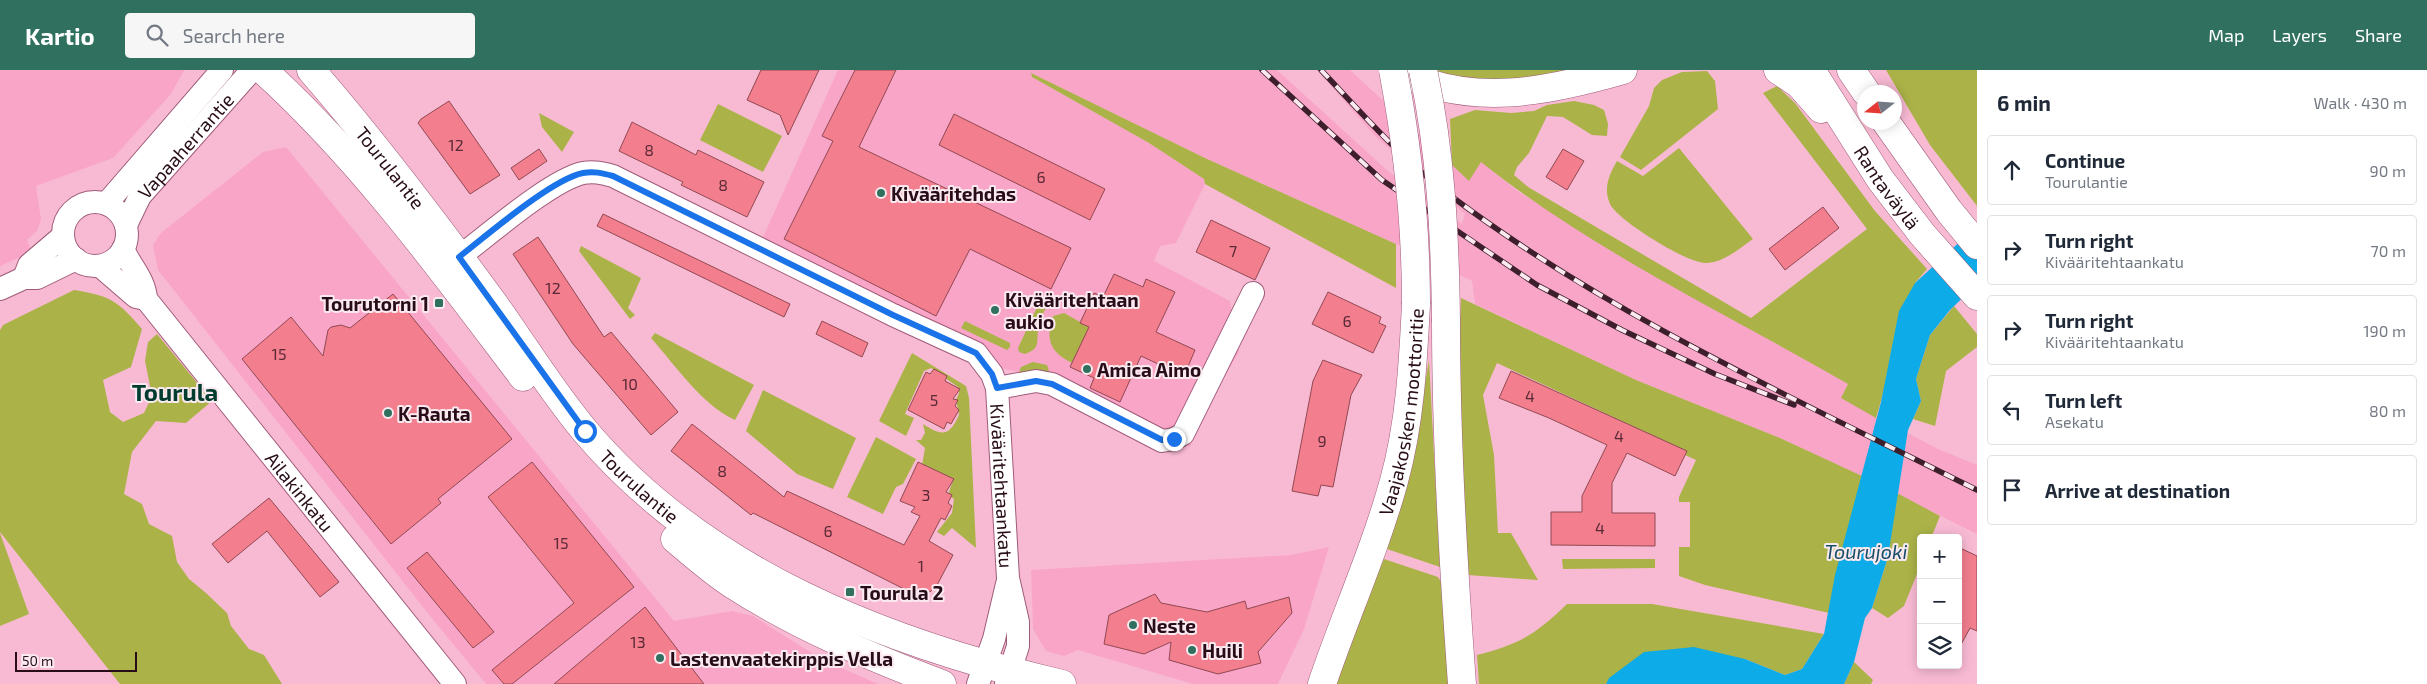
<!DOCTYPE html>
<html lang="en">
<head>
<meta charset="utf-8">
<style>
	:root { --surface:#fff; --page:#f6f6f7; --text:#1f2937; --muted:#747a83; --line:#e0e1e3; --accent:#30705f }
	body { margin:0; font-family:"Exo 2",sans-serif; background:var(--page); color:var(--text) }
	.controls { position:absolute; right:15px; bottom:15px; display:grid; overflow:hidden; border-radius:5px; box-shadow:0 2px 12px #0003 }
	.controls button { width:45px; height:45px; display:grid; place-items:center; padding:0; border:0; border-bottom:1px solid var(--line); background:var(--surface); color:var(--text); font:25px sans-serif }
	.compass { position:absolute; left:1857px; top:15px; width:45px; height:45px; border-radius:50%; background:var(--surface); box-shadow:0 2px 12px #0003; rotate:253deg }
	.scale { position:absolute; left:15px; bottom:12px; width:122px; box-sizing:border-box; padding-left:5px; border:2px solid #280d19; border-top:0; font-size:14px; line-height:18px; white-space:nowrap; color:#280d19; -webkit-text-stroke:4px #faeaf0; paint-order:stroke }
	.stop { position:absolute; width:15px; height:15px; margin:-11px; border:4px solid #1a73e8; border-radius:50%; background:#fff }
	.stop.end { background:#1a73e8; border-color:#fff; box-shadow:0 1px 5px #0008 }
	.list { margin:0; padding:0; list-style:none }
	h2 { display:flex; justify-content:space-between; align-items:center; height:65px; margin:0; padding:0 20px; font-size:21px }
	h2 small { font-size:16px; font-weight:400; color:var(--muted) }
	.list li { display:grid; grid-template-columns:32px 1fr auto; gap:15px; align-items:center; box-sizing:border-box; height:70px; margin:0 10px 10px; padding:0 10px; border:1px solid var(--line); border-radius:5px }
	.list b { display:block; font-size:19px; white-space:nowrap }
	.list p { margin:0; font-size:16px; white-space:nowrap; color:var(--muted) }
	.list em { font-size:16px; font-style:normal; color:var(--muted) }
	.icon { flex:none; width:28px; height:28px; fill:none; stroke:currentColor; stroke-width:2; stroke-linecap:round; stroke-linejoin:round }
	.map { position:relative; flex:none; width:1977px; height:614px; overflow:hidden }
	header { display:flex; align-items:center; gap:30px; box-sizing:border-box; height:70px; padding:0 25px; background:var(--accent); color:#fff }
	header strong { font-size:24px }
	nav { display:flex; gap:28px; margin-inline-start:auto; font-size:18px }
	.search { width:350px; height:45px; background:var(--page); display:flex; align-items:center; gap:12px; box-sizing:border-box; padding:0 18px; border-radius:5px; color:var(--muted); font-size:19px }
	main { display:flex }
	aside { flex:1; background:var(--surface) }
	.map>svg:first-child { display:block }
	.built { fill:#f9a5c8 }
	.green { fill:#abb348 }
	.water { fill:#0dabe7 }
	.building { fill:#f27e8e; stroke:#914952 }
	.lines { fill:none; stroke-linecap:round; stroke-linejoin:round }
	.minor-casing { stroke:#9f5b79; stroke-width:24 }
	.major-casing { stroke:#9f5b79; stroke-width:29 }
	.highway-casing { stroke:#9f5b79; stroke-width:29 }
	.minor { stroke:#fff; stroke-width:22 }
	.major { stroke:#fff; stroke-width:28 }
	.highway { stroke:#fff; stroke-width:28 }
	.rail-casing { stroke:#3d1f2c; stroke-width:5.5 }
	.rail { stroke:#faeaf0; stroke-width:4; stroke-dasharray:11; stroke-linecap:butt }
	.highway-bridge-casing { stroke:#9f5b79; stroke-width:29; stroke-linecap:butt }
	.highway-bridge { stroke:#fff; stroke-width:28 }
	.route { stroke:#1a73e8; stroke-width:6 }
	.poi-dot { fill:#30705f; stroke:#faeaf0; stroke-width:2 }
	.labels { text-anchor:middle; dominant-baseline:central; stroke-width:4; stroke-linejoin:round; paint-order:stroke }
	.number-label { font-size:16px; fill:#5a2936 }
	.street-label { font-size:19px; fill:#280d19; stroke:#faeaf0 }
	.poi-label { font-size:19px; font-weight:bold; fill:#280d19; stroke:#faeaf0; text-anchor:start }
	.water-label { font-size:20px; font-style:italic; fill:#194e67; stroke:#faeaf0 }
	.district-label { font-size:24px; font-weight:bold; fill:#023c2f; stroke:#faeaf0 }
</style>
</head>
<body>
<header>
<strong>Kartio</strong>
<div class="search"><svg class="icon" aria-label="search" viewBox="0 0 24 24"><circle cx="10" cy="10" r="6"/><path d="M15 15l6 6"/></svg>Search here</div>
<nav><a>Map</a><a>Layers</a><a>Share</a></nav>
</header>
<main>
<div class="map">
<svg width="1977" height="614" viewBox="0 0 1977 614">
	<rect width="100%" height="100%" fill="#f8bad3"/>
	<!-- built -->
	<path class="built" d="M0,0H184L171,24L113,88L36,116L41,149L37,161L27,170L32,182L0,196Z
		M838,0H1277L1388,101L1462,154L1465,144L1375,66L1317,0H1350L1469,110L1481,92L1520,123L1848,314L1841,328L1938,379L1977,395V464L1846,399L1780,368L1636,310L1475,234L1472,211L1396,174L1205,88L1031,3L1032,7L1149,73L1204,109L1205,114L1176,173L1160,176L1154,191L1230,231L1239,282L1215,322L1190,377L1035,301L1019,302L1005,299L760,174Z
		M286,77L674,551L732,541L753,546L823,590L878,614H486L430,546L158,200L153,175L161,163L263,82Z
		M1329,477L1304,559L1278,614H1193L1078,580L1064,586L1046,581L1033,559L1031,500L1291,485Z"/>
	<!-- green -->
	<path class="green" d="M1437,0H1594L1476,14L1438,3Z
		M1886,0H1977V136L1930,75Z
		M1707,1L1715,11L1718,39L1641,100L1620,87L1649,36L1654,18L1662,10L1682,2Z
		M1031,3L1205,88L1396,174V218L1205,114L1204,109L1149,73L1032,7Z
		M1777,16L1795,33L1875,141L1927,199L1915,213L1876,348L1841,328L1848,314C1725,243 1593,181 1481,92L1469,111L1452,95L1450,49L1475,40L1511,43L1534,41L1547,35L1574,31L1594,35L1604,40L1608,54L1607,66L1592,65L1563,47L1547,46L1529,83L1517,97L1514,105L1528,117L1751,248L1867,159L1763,23Z
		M718,34L782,66L763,102L700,70Z
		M539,43L574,62L562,82L542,57Z
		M1679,78L1753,169C1740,178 1723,193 1706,193C1688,194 1617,150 1610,134C1603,118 1609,105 1617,91L1643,106Z
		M581,176L641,208L628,238L635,245L630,249L579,181Z
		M74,220C111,226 118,231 142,259L131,297L103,310L110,342L123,352L144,343L152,326L145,291L148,272L157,264L212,331L186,353L156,351L132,382L124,424L142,434L149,454L172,466L177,492L189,509L206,523L227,543L231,556L249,579L264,585L282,614H120L0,462V260L3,255Z
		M1461,228L1636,310L1780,368L1862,406L1829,543L1705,515L1679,506V477H1690V432H1679V427L1696,390L1685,385L1686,381L1497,293L1483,325L1494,385L1498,463H1511L1538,510L1468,505L1458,324Z
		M1039,233L1047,236C1044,242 1040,248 1039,255C1035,269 1043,278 1025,284L1019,282L1018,278Z
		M1954,236L1977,264V277L1946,301L1935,356L1913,349L1921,331L1916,309L1930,265Z
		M1064,243L1089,257L1072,293C1050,282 1045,270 1053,246Z
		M965,251L1010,273V277L1007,280L961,258Z
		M655,263L754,315L735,350C701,334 676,296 651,268Z
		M912,283L966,316L969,328L976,478L952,458L944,466L937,462L952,443L954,429L948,425L953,410L922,395L925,378L916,370H921L925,363L923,354C942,366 949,367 959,345L956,330L959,323L958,317L931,298L924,301L905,344L914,348L906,366L879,351Z
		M1429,290L1440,497L1387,479L1412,390Z
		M1033,292L1047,295L1050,304L1019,302L1021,297Z
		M763,320L856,368L833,419L797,404L746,361Z
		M876,367L916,389L903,414L896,417L883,444L847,427Z
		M1897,423L1940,446L1931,468H1921V494L1904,536L1888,548L1872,538L1888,487Z
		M0,463L29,544L0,556Z
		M1384,489L1438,507L1443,515L1449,614H1336L1358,551Z
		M1655,489V498L1563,499L1562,489Z
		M1567,534H1652L1824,564L1802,599L1785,605L1745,589L1610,608L1606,614H1479L1477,585C1520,574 1536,564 1567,534Z
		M1854,592L1873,610L1871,614H1844Z"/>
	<!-- water -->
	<path class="water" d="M1977,156V214L1950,240L1930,265L1916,309L1921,331L1908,360L1888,487L1872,538L1865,548L1854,592L1844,614H1606L1609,608L1644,582L1694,577L1745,589L1785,605L1802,599L1824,564L1835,505L1881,332L1899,241L1915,213Z"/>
	<!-- building -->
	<path class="building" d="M761,0H819L788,65L780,45L747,30Z
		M855,0H896L859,77L1071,178L1051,219L970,179L936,246L784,169L833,71L822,66Z
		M449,31L500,105L470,124L418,53L421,49Z
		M954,44L1105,119L1090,150L939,75Z
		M632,52L696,85L698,80L764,112L747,147L681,115L683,112L619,81Z
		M539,79L547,91L519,110L511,98Z
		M1563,79L1584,91L1567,120L1546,107Z
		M1823,137L1839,158L1785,200L1769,179Z
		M603,144L790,234L784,247L597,156Z
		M1211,150L1270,178L1255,210L1196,182Z
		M538,167L604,267L611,262L678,342L651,365L573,274L513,184Z
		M1114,204L1143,217L1146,209L1175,222L1156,262L1195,280L1184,306L1141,286L1120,332L1090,318L1094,308L1070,297L1089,257L1080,253L1094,223L1103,227Z
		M1328,222L1381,247L1379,253L1386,256L1373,283L1312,254Z
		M393,224L512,369L438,429L441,433L391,474L242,289L291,247L323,286L328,260L331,257L341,255L350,258Z
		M822,251L868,273L862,287L816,264Z
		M1323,290L1362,305L1351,325L1333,417L1321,415L1318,426L1292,421L1313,311Z
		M934,299L947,306L945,311L960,319L953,329L958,330L955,336L959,340L951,354L947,352L944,359L908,340L926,302L930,304Z
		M1511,301L1687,381L1675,406L1627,383L1612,413V443H1655V476L1551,475V442H1582V426L1607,375L1549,348L1499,328Z
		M692,354L784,427L787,421L904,475L920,446L911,442L915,437L900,431L918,392L954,409L946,422L952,425L948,433L952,436L945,450L941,448L929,471L953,485L937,515L930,522L925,520L919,524H914L753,443L751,445L671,381Z
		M532,392L634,517L512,614H504L492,600L574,533L488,427Z
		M269,428L339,512L320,527L267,461L228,493L212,474Z
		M1958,477L1977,486V561L1970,558L1958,580Z
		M427,482L494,562L473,578L407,498Z
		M1155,524L1161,533L1207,542L1245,531L1247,539L1289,527L1292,543L1258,582L1261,593L1218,604L1169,590L1171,572L1144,584L1104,574L1109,545Z
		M645,537L704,614H554Z"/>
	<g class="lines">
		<defs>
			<g id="minor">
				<circle cx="95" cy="164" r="32"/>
				<path d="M106,134L222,0"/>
				<path id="s1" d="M126,155L140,126L252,0"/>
				<path id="s2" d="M123,179C131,197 145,210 146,229L455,614"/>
				<path id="s3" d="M459,187C487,166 551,110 583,103C594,101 602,103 613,106L893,245L976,283L992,304L997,318L1008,508L1018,552V576L1006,614"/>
				<path d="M100,196L136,227L146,229"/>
				<path d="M24,208L29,195L63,166"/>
				<path d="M0,219L24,208H37L76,189"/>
				<path d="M997,318L1036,311L1052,314L1162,371L1174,369L1183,364L1253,223"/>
				<path d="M978,614L994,569L1007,514"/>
			</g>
			<g id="major">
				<path d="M263,0C362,90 442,200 523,307"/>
				<path id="s4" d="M311,0C377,76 438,157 497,238C526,279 553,323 585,361C705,503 886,573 1062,614"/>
				<path d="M675,469C693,484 712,501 732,514C797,556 870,587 942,614"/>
			</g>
			<g id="highway">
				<path d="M1397,0C1469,39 1550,21 1623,0"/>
				<path d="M1778,0L1799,14L1821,39"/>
				<path id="s5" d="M1811,0L1880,109L1922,164L1977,226"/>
				<path d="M1851,0L1866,22"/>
				<path d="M1886,52L1949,141L1977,175"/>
				<path d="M1446,251C1446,373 1453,493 1462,614"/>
				<path id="s6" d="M1322,614C1345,546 1375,480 1394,411C1410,353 1413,294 1416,234"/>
			</g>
		</defs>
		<!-- minor casing -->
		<use href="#minor" class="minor-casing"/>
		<!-- major casing -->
		<use href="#major" class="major-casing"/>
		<!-- highway casing -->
		<use href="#highway" class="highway-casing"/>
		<!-- minor -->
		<use href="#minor" class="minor"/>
		<!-- major -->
		<use href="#major" class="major"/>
		<!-- highway -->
		<use href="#highway" class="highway"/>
		<defs>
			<path id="rail" d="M1262,0L1382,110L1537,215L1622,260L1715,304L1794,335
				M1321,0C1362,43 1402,90 1451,126C1612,247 1798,330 1977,420"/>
		</defs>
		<!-- rail casing -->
		<use href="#rail" class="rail-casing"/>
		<!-- rail -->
		<use href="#rail" class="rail"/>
		<defs>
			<path id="highway-bridge" d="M1393,0C1408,78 1416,155 1416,234
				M1423,0C1441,83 1445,166 1446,251"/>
		</defs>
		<!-- highway-bridge casing -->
		<use href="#highway-bridge" class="highway-bridge-casing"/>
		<!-- highway-bridge -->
		<use href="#highway-bridge" class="highway-bridge"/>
	</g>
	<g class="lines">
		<!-- route -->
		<path class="route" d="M585,361L459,187C486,166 552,109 583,103C594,101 602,103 613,106L893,245L976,283L992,304L997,318L1036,311L1052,314L1162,370L1174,369"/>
	</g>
	<!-- markers -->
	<g class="poi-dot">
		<circle cx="881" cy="123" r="5"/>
		<rect x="434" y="228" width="10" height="10" rx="2.5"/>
		<circle cx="995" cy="240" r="5"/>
		<circle cx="1087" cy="299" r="5"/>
		<circle cx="388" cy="343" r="5"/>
		<rect x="845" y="517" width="10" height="10" rx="2.5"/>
		<circle cx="1133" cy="555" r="5"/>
		<circle cx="1192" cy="580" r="5"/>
		<circle cx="660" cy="588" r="5"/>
	</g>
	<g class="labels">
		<!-- number labels -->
		<g class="number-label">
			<text x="456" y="74">12</text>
			<text x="649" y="79">8</text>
			<text x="1041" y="106">6</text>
			<text x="723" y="114">8</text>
			<text x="1233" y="180">7</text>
			<text x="553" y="217">12</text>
			<text x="1347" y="250">6</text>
			<text x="279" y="283">15</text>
			<text x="630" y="313">10</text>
			<text x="1530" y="325">4</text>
			<text x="934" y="329">5</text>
			<text x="1619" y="365">4</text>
			<text x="1322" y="370">9</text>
			<text x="722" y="400">8</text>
			<text x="926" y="424">3</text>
			<text x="1600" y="457">4</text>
			<text x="828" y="460">6</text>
			<text x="561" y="472">15</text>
			<text x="921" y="495">1</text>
			<text x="638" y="571">13</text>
		</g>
		<!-- street labels -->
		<g class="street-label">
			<text stroke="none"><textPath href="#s1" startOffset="100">Vapaaherrantie</textPath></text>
			<text stroke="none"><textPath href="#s4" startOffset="126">Tourulantie</textPath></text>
			<text stroke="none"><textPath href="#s5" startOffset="140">Rantaväylä</textPath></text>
			<text stroke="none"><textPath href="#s6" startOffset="285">Vaajakosken moottoritie</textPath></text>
			<text stroke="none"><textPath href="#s4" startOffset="531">Tourulantie</textPath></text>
			<text stroke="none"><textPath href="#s3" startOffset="724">Kivääritehtaankatu</textPath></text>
			<text stroke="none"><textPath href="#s2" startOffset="302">Ailakinkatu</textPath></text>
		</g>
		<!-- poi labels -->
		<g class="poi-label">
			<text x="891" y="123">Kivääritehdas</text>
			<text x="1005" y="229">Kivääritehtaan<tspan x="1005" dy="22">aukio</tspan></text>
			<text x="429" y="233" text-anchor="end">Tourutorni 1</text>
			<text x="1097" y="299">Amica Aimo</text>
			<text x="398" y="343">K-Rauta</text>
			<text x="860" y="522">Tourula 2</text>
			<text x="1143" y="555">Neste</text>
			<text x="1202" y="580">Huili</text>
			<text x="670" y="588">Lastenvaatekirppis Vella</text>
		</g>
		<!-- water labels -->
		<g class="water-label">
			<text x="1866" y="481">Tourujoki</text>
		</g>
		<!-- district labels -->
		<g class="district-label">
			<text x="175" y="321">Tourula</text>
		</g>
	</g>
</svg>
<div class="controls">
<button>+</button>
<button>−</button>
<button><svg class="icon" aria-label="layers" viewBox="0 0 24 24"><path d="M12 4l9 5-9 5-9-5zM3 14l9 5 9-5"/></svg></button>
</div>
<svg class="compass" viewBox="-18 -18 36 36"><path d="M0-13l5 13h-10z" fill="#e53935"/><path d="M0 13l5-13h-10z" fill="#747a83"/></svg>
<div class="scale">50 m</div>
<div class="stop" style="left:585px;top:361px"></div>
<div class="stop end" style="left:1174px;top:369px"></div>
</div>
<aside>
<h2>6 min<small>Walk · 430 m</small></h2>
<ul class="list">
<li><svg class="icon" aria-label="ahead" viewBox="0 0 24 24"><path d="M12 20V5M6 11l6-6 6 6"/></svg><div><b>Continue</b><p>Tourulantie</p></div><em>90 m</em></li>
<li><svg class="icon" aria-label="right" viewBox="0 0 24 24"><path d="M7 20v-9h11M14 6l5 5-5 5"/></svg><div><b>Turn right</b><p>Kivääritehtaankatu</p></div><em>70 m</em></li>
<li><svg class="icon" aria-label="right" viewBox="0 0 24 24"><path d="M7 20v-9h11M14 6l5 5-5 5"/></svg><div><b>Turn right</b><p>Kivääritehtaankatu</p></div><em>190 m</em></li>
<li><svg class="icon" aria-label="left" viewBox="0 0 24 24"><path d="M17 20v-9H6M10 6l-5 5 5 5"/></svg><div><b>Turn left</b><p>Asekatu</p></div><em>80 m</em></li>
<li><svg class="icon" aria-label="arrive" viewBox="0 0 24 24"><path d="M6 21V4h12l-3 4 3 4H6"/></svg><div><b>Arrive at destination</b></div></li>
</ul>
</aside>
</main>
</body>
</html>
